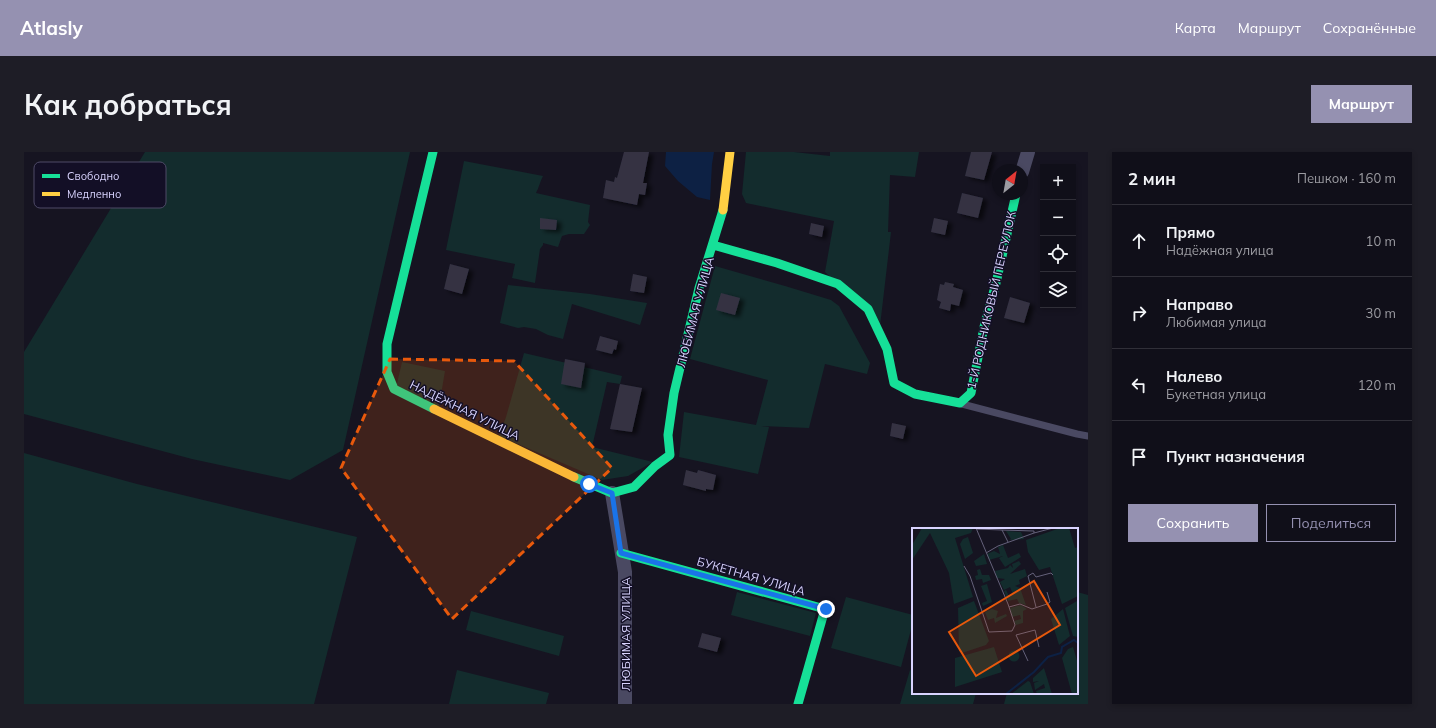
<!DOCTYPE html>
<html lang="ru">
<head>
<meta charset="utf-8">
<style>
	:root { --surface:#100f19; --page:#1e1d26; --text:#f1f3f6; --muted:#9c9ca2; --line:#302f38; --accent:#9591b1 }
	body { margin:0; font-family:Mulish,sans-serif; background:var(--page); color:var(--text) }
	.controls { position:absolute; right:12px; top:12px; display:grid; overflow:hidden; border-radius:0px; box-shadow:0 2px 6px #0003 }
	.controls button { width:36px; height:36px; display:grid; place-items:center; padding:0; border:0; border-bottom:1px solid var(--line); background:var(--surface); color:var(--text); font:20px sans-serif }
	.compass { position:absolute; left:968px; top:12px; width:36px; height:36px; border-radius:50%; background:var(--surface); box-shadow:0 2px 6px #0003; rotate:31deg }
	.stop { position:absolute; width:12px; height:12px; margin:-9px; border:3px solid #1a73e8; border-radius:50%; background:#fff }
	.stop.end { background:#1a73e8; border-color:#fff; box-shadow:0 1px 4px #0008 }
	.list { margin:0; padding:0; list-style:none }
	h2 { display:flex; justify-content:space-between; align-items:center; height:52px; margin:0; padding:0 16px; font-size:17px }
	h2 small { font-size:13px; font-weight:400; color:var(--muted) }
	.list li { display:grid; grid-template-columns:26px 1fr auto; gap:12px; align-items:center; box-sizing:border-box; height:72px; padding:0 16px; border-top:1px solid var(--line) }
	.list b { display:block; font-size:15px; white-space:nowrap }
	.list p { margin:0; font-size:13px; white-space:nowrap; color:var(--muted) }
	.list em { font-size:13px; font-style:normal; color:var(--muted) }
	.actions { display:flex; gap:8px; padding:12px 16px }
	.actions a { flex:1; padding:9px 0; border:1px solid var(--accent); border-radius:0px; text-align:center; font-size:14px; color:var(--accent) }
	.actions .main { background:var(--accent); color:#fff }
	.icon { flex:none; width:22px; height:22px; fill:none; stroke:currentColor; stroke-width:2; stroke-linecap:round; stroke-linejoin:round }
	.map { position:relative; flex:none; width:1064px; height:552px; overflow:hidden; border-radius:0px }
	header { display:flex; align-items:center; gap:24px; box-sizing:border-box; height:56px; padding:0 20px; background:var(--accent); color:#fff }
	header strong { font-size:19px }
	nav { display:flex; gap:22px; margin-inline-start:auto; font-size:14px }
	.intro { display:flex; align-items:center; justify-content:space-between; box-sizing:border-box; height:96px; padding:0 24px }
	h1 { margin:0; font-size:28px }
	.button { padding:10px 18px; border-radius:0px; background:var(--accent); color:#fff; font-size:14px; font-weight:700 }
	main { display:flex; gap:24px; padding:0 24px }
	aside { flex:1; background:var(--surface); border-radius:0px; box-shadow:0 2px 6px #0003 }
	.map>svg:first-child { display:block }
	.green { fill:#132c2d }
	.water { fill:#0d2144 }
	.building { fill:#343243; filter:url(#shadow) }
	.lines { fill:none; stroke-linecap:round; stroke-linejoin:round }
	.lane { stroke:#4a4962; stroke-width:7 }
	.street { stroke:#4a4962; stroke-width:14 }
	.fast { stroke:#16e098; stroke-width:9 }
	.slow { stroke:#ffcf43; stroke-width:9 }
	.route { stroke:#1a73e8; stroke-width:5 }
	.marked { fill:#e8590c; fill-opacity:0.2; stroke:#e8590c; stroke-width:3; stroke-dasharray:8 5; stroke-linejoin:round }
	.labels { text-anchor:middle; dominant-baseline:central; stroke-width:3; stroke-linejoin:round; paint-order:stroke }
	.street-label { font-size:12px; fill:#d9d4ff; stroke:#130f26 }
	.inset-river { fill:none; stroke:#0d2144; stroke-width:2 }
	.inset-road { fill:none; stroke:#64617a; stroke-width:1 }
	.view { fill:#e8590c; fill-opacity:0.15; stroke:#e8590c; stroke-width:2 }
	.inset-edge { fill:none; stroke:#d9d4ff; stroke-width:2 }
	.key { fill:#130f26; stroke:#4e4a67; stroke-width:1 }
	.key-label { font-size:11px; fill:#d9d4ff }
</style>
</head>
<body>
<header>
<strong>Atlasly</strong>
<nav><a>Карта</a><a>Маршрут</a><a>Сохранённые</a></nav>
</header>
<div class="intro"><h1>Как добраться</h1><a class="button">Маршрут</a></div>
<main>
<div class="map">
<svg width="1064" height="552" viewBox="0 0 1064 552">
	<defs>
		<filter id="shadow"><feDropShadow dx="4.5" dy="2.5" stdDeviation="2" flood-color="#0009"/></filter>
	</defs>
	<rect width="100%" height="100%" fill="#161421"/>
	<!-- green -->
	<path class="green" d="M121,0H386L319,298L266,328L168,307L0,262V200Z
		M722,0H770L806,4V0H895L891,25L866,23L864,80H867L856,174L801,120L810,69L722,51L718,42Z
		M440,9L519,24C516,30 515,35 512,41L566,53L564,70L566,73L560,82H545L538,84L534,95L519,91V93L516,97L511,131L488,126L491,112L422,98Z
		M691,114L761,134L807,148L815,154L846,211L843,222L801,212L785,276L737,274L745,275L734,322L655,305L660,260L732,273L744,228L666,207Z
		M484,133L566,142L623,151L616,173L548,152L539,187L524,183L512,177L500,175L494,176L476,171Z
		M500,201L598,224L596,232L583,230L568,295L629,310L604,324L578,328L475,284L482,265Z
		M378,210L421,219L414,261L371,240Z
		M0,301L113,332L333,385L290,552H0Z
		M713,440L792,461L786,484L707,463Z
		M1053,440L1064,443V552H980L983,541H1053Z
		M822,445L889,463V470L877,515L807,496Z
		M447,459L540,484L535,504L442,478Z
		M433,518L525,541L522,552H425Z
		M886,518L889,519V541H952L949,552H876Z"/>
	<!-- water -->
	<path class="water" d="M642,0H690L688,12L686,48L673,45L654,29L641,14Z"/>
	<!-- building -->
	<path class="building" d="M600,0H625L619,31H623L621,43L615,42L613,53L579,46L582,28L590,30L591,25L593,26Z
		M947,0H968L960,28L941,24Z
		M938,41L959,46L954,66L933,61Z
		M516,66L533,68L532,78L516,77Z
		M910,66L924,69L921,83L907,80Z
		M787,71L800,74L798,85L785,82Z
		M426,112L445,117L438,142L420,137Z
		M609,122L623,125L620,141L606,139Z
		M921,130L930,132L929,135L939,138L935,154L927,152L926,159L915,156L917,150L913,148L916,132L920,133Z
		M697,141L716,146L711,163L692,158Z
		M986,145L1006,151L1000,171L980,166Z
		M576,184L594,189L592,198L590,197L588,202L572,198Z
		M541,207L561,211L557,236L537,232Z
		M596,232L618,236L608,280L586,277Z
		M868,271L882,274L879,287L866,284Z
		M662,318L673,321L674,318L692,323L689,338L682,337V339L659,333Z
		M678,481L697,486L693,500L674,495Z"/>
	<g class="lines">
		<!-- lane -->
		<path class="lane" d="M938,252L1053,282L1064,284"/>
		<!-- street -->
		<path class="street" d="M998,20L1004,0
			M588,341L601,420V552"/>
		<!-- fast -->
		<path class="fast" d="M409,0L363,192V220L370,237L410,257
			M689,93L753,111L814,132L844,157L863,197L870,231L891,242L936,251L947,241L960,175L972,131L992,42
			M550,325L588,341L610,335L631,314L646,303L644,283L650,241L675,136L699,58
			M597,401L801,457L774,552"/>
		<!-- slow -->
		<path class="slow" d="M699,58L706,0
			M410,257L550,325"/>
	</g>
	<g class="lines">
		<!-- route -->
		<path class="route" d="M565,332L588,341L597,401L802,457"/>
	</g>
	<!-- marked area -->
	<path class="marked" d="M366,207L490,209L588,316L428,467L317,316Z"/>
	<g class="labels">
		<!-- street labels -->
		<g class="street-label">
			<text transform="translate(967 148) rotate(-77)">1-Й РОДНИКОВЫЙ ПЕРЕУЛОК</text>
			<text transform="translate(671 160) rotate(-75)">ЛЮБИМАЯ УЛИЦА</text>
			<text transform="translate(441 258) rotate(26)">НАДЁЖНАЯ УЛИЦА</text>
			<text transform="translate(727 424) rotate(16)">БУКЕТНАЯ УЛИЦА</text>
			<text transform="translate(601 482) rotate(-90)">ЛЮБИМАЯ УЛИЦА</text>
		</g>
	</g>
	<!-- overview -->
	<g transform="translate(888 376)">
		<rect width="166" height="166" fill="#161421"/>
		<path d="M10,0H61L59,5L43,10L61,69L42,76L37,45L18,5L0,32V17ZM148,0H157L163,20L166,19V68L150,76L138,39L127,42L116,24L114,12ZM94,3L109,4L112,11L97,12L99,11ZM56,9L61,25L53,31L48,16L51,11ZM91,17L96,30L107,25L109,29L93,39L87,30L91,28L77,32L75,26L82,23L88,26L86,19ZM72,26L75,36L64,38L62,33ZM107,33L109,36L98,46L113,41L115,48L107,52L108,56L103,58L108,60L114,77L107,75L105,71L96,73L92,63L94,62L97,68L101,66L98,59L92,62L88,54L93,51L85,50L83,43L96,40L98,37L101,40L100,36ZM68,41L70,47H77L79,52L71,55L70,51L64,52L63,48L66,47L65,42ZM75,56L80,74L71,78L70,75L75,73L69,58ZM62,73L77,113L74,117L50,125L47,123L46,80ZM165,73L166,77V109L161,108L153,80ZM109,77L115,81L111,83V95L104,97L102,93L109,91L108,87L100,89L98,80ZM80,81L86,83L84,90L94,86L95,88L83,95L82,90L76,92L73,84ZM151,81L158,108L147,117L139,91ZM82,119L90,144L43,159V130ZM161,119L166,136V166H160L150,130L156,121ZM96.5 128a5.5 5.5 0 1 1 11 0a5.5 5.5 0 1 1-11 0ZM132,140L140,166H125L124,163L133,160L132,156L123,162L122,155L127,153L121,154V150ZM116,153L118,154L122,166H99Z" fill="#132c2d"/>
		<path class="inset-river" d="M94,166L122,144L136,129L149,125L150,119L162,112L166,115"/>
		<path class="inset-road" d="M64,1L90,2L96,14M122,5L141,0M74,25L86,18L122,5V3L90,2M52,38L58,48L77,104L100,103L103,97L96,76L64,0M97,79L108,76L120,81L135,76L138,74L135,64M124,79L116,48L121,45L124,49L139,45L141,47M104,107L123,102L127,119M104,107L116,133"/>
		<path class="view" d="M122,53L148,97L64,148L37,104Z"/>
		<rect width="166" height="166" class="inset-edge"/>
	</g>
	<!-- legend -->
	<rect x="10" y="10" width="132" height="46" rx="6" class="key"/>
	<rect x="18" y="22" width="18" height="4" fill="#16e098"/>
	<rect x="18" y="40" width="18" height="4" fill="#ffcf43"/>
	<g class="key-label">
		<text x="43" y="28">Свободно</text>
		<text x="43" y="46">Медленно</text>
	</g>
</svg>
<div class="controls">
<button>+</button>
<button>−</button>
<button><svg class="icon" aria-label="locate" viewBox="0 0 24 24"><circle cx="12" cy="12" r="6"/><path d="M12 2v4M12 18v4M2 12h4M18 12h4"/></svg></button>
<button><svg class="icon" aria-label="layers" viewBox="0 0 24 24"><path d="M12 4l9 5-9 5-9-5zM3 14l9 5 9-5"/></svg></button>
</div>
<svg class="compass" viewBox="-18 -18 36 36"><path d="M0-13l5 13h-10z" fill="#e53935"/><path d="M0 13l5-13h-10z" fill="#9c9ca2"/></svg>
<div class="stop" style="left:565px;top:332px"></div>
<div class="stop end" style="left:802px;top:457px"></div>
</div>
<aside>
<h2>2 мин<small>Пешком · 160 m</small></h2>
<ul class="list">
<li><svg class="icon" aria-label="ahead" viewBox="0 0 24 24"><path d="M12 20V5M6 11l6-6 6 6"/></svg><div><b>Прямо</b><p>Надёжная улица</p></div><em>10 m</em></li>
<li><svg class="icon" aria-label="right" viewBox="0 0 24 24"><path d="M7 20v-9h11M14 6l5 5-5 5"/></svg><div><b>Направо</b><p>Любимая улица</p></div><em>30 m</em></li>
<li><svg class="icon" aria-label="left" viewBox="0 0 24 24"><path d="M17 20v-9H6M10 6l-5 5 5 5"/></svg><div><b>Налево</b><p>Букетная улица</p></div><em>120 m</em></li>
<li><svg class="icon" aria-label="arrive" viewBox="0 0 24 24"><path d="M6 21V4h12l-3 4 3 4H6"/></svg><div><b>Пункт назначения</b></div></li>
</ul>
<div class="actions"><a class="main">Сохранить</a><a>Поделиться</a></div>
</aside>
</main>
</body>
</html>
